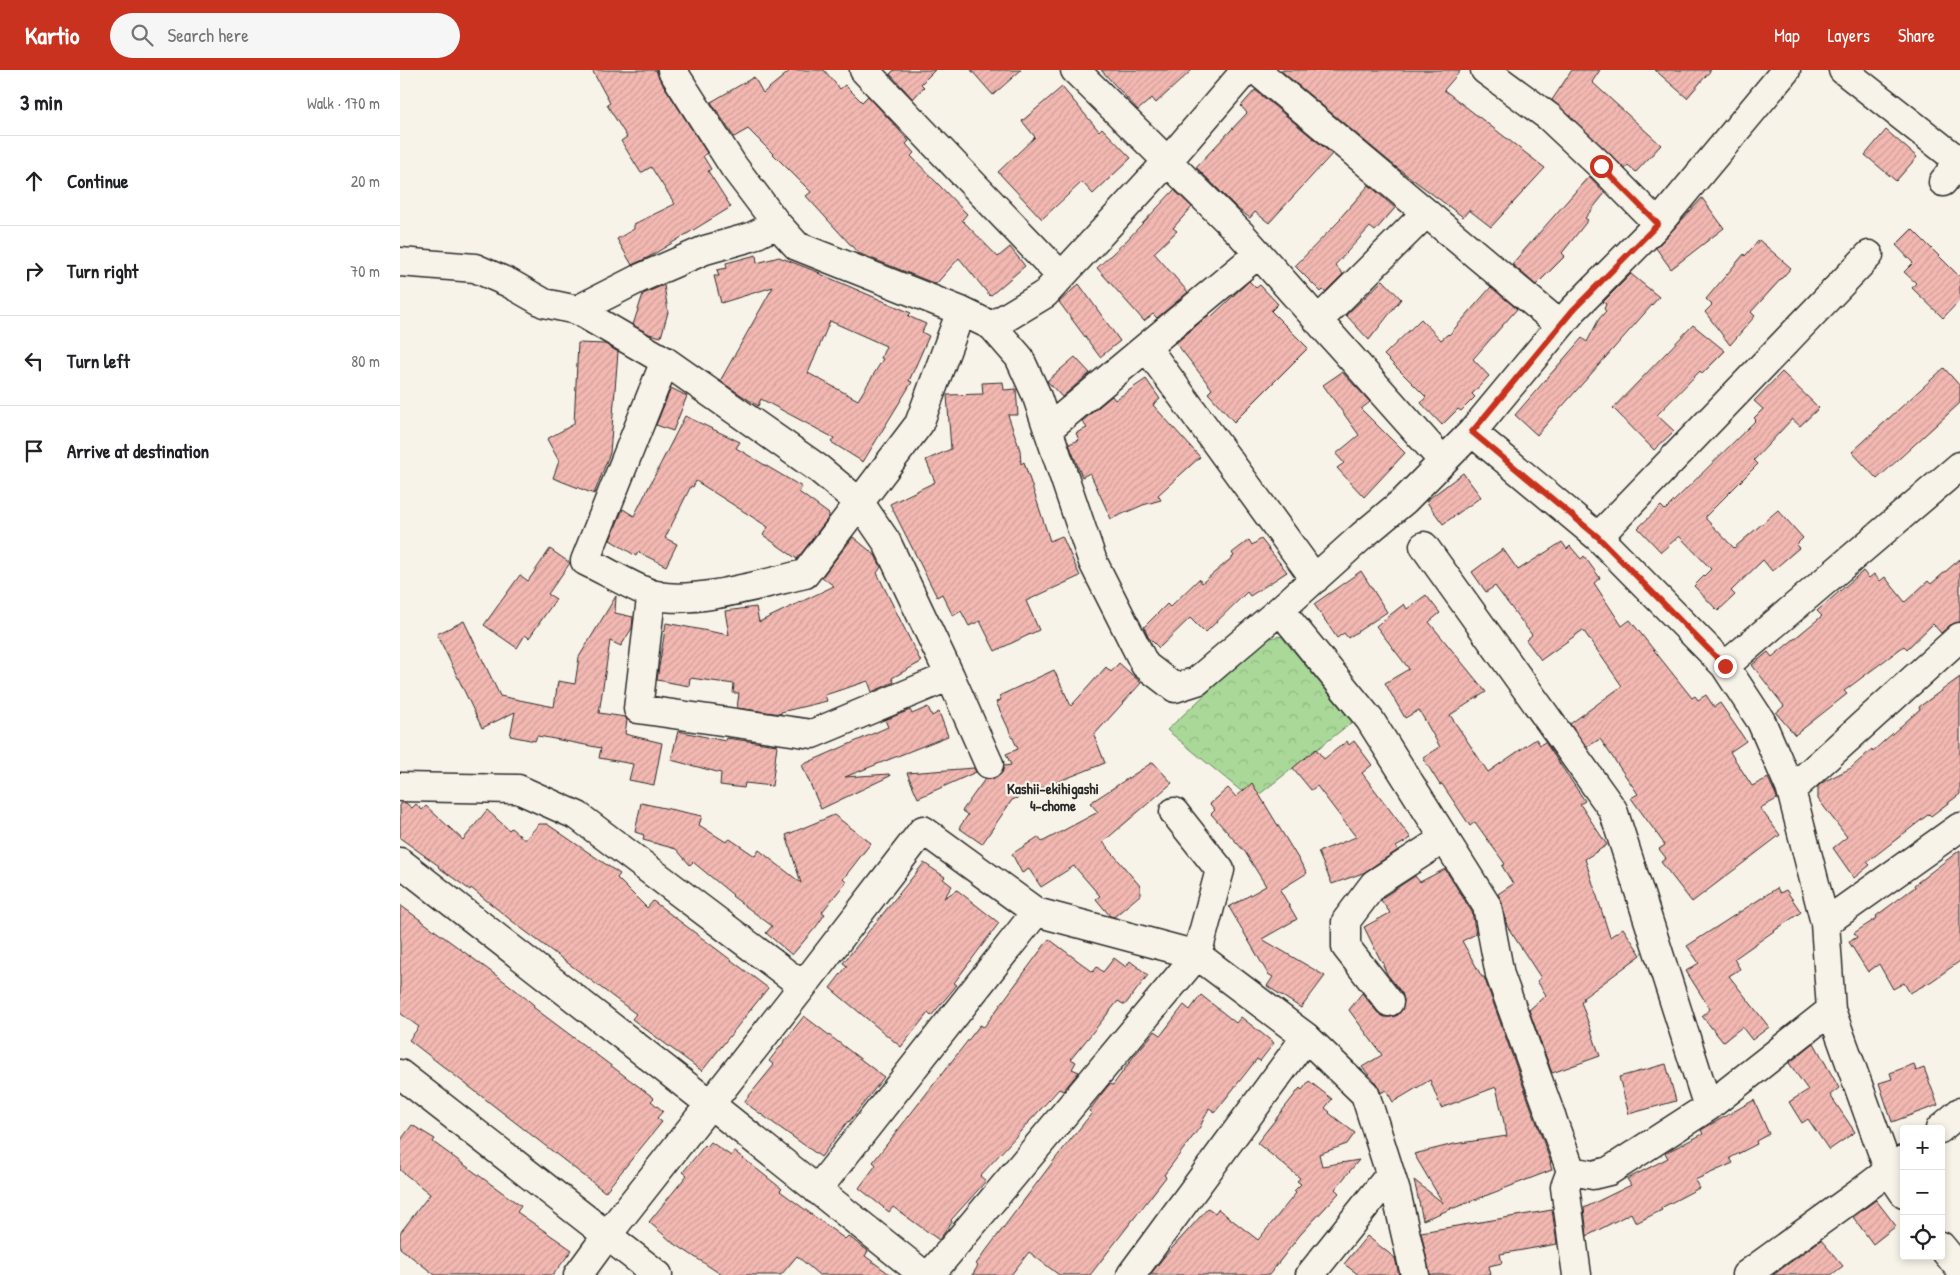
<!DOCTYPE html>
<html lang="en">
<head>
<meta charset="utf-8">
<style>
	:root { --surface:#fff; --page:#f6f6f6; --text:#202124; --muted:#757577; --line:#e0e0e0; --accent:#c8321e }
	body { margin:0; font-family:"Patrick Hand",sans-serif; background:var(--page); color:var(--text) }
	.controls { position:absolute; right:15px; bottom:15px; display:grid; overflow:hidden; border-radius:5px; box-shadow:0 2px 8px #0003 }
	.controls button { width:45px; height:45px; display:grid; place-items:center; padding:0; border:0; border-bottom:1px solid var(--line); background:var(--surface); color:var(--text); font:25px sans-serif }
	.stop { position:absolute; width:15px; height:15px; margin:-11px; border:4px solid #c8321e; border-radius:50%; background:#fff }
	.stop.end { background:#c8321e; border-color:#fff; box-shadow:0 1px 5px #0008 }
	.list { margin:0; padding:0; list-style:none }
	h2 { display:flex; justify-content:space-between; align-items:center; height:65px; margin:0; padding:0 20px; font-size:21px }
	h2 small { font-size:16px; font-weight:400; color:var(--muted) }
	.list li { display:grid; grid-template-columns:32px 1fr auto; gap:15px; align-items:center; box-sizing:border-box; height:90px; padding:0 20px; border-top:1px solid var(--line) }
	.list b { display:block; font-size:19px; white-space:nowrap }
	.list em { font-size:16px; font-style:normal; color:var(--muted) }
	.icon { flex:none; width:28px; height:28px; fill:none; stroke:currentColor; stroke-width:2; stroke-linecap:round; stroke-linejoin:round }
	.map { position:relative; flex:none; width:1560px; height:1205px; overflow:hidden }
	header { display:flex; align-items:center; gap:30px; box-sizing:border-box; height:70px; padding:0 25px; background:var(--accent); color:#fff }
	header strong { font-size:24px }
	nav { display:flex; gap:28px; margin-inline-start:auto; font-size:18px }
	.search { width:350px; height:45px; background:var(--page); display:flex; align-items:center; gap:12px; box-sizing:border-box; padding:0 18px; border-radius:28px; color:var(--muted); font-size:19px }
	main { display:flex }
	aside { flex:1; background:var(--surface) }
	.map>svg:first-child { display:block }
	.park { fill:url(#park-crowns); stroke:#6a8262 }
	.building { fill:url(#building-hatch); stroke:#2b2b2b; fill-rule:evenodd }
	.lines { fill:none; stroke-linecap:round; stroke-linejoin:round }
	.minor-casing { stroke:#2b2b2b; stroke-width:31 }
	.tertiary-casing { stroke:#2b2b2b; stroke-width:31 }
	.minor { stroke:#f7f3e8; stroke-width:28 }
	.tertiary { stroke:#f7f3e8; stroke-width:28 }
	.route { stroke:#c8321e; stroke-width:6 }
	.labels { text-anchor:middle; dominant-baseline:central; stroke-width:4.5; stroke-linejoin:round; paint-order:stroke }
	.neighbourhood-label { font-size:15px; font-weight:bold; fill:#2b2b2b; stroke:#f7f3e8 }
</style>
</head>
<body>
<header>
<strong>Kartio</strong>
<div class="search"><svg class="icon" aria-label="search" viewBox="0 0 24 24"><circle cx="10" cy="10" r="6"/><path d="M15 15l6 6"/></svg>Search here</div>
<nav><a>Map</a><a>Layers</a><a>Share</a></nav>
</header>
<main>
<aside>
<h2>3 min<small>Walk · 170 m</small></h2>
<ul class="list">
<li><svg class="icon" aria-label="ahead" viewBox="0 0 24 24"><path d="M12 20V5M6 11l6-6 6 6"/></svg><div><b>Continue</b></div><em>20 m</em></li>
<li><svg class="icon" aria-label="right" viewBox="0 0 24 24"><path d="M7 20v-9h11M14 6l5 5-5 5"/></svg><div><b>Turn right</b></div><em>70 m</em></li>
<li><svg class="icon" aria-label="left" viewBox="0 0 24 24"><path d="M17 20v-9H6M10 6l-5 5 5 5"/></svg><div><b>Turn left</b></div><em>80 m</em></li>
<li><svg class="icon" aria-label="arrive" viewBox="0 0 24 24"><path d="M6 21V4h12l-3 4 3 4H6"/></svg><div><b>Arrive at destination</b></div></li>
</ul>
</aside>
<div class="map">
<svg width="1560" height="1205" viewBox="0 0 1560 1205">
	<defs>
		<pattern id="park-crowns" width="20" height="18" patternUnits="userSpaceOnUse" patternTransform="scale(1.25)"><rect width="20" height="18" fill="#a9d898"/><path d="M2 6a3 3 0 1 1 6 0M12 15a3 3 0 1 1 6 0" fill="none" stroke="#92ba83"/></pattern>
		<pattern id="building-hatch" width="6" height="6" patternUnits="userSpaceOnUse" patternTransform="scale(1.25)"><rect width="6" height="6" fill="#f3b8b2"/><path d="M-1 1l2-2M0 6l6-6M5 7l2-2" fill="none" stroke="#d09e99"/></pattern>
	</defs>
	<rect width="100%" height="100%" fill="#f7f3e8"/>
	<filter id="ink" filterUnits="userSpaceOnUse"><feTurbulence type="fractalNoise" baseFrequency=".02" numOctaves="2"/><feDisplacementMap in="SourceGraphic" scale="10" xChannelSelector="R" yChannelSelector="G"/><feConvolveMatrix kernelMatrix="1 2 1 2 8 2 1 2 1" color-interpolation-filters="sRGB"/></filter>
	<g filter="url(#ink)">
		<!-- park -->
		<path class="park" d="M881,566L952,652L852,730L767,660L865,569Z"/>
		<!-- building -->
		<path class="building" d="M192,0H256L259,8L307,83L303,86L311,99L308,101L331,137L249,187L232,195L217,169L234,159V154L275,134L251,97L241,103L221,71L227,67L207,35L210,33Z
			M391,0H424L440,19L445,15L462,32L468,26L509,71L506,74L514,83L511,86L567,144L562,150L598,187L610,177L625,196L590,226L559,188L536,214L458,183L406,126L411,122L348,59L334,67L311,32L354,7L363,23Z
			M494,0H535L521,14L524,17L513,29L490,4Z
			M571,0H621L593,25Z
			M701,0H792L756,33L752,28L738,40Z
			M880,0H1061L1044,20L1145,98L1091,157L1069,140L1063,147L996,97Z
			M1172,0H1200L1192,12L1261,75L1236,102L1228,95L1225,99L1152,30Z
			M1255,0H1311L1287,28Z
			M662,17L699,61L702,58L731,88L693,124L682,112L642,149L598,102L635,67L622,51Z
			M855,20L932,84L869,153L855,142L850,148L838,139L796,97L847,43L841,36Z
			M1486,60L1517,87L1496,111L1465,85Z
			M1189,106L1205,123L1185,148L1188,150L1162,183L1165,186L1136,215L1112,194Z
			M969,115L995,138L975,161L970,157L935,195L943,204L925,222L923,220L921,222L895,196L941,149L940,148Z
			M774,120L792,137L773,158L777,161L754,183L788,222L757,248L753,244L744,251L697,198L726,171Z
			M1302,128L1324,158L1271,199L1256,178Z
			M1512,159L1560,207V230L1543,248L1512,218L1516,213L1504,202L1513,193L1496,175Z
			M1359,170L1391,198L1351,242L1355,246L1330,275L1305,242L1312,235L1306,229L1344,184L1345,186Z
			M356,185L357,193L379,187L420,203H418L511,243L508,246L526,254L522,262L529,266L509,311L512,312L463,392L431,372L434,368L361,329L358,336L320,311L373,217L321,233L314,206H319L317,200L327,198L326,193ZM430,251L486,276L481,288L483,289L458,330L408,303Z
			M1231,204L1259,227L1137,365L1115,345L1182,268L1187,272L1199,249L1206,241L1204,239L1206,234L1203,232Z
			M983,210L1001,229L969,270L946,245Z
			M849,211L856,218L860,215L878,234L871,241L908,278L834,352L808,323L812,319L776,273L809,245L811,247Z
			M679,214L720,271L700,287L659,232Z
			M264,215L268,242L261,267L249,264L233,255L243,224Z
			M1091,217L1117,239L1073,289L1089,306L1072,324L1075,327L1061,341L1058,339L1042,355L1021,333L1026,327L984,285L1021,249L1041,270L1048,264L1049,265Z
			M1293,255L1325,281L1302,304L1300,301L1257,345L1274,361L1254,380L1213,338Z
			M178,273L205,274L218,282L210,383L194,424L153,408L159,391L147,369L174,354Z
			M675,287L690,303L662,327L647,311Z
			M1544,298L1560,316V333L1477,409L1452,382Z
			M942,302L970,332L961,339L1005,383L964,427L937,398L944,393L936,384L959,365L923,315Z
			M1382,302L1419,338L1400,356L1392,349L1354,390L1358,394L1306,446V449L1334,478L1378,440L1403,468L1396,475L1399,478L1372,501L1363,490L1331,521L1335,525L1318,541L1294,516L1311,499L1279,466L1261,482L1238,458L1261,436L1265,440L1356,350L1354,348L1363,339L1354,331Z
			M746,309L760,329L753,335L800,387L758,425L761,430L743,435L711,449L690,403L682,407L669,374L679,370L676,363L687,358L682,351L712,326L715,330Z
			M603,312L604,320L616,319L618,345H608L620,380L621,394L624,392L650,471L662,466L680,506L626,531L639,560L595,581L580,551L569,556L561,541L553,546L542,524L537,527L490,434L535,412L526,390L551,379L547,325L583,324L582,313Z
			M271,318L287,326L273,361L256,355Z
			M285,346L340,372L336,378L402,417L399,422L429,444V447L397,489L363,465L368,457L296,411L293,417L291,416L265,468L277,474L266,496L238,482L236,486L210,470L223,439L234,446Z
			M1063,403L1081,427L1043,454L1026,431Z
			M453,467L475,485L481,497L477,503L521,592L492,608L494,612L472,622L468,611L425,625L427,631L381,642V644L337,638L339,623H333L334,614L290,608L289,616L257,610L266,553L329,565L325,541L356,537L359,552L434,516L422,507Z
			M861,469L887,502L850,526L847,522L805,563L790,548L759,578L748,567L744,557L767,534L770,537L799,509L802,513L834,486L832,483L849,470L852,475Z
			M1162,472L1167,479L1170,476L1181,489L1184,486L1200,508L1194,513L1222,556L1230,550L1292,628L1295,626L1298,630L1306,625L1314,637L1320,633L1346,671L1330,682L1352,716L1368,708L1376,725L1377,729L1360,738L1380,765L1292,832L1261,792L1266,788L1259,779L1265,775L1231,728L1238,724L1200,669L1187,677L1170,654L1222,616L1183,560L1141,590L1126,570L1132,565L1095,516L1086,522L1072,502L1103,479L1118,500Z
			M150,479L170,493L148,524L156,529L129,568L125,565L117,578L84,555L120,505L128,511Z
			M1560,489V552L1550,555L1541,563L1533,554L1507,579L1504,576L1444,621L1447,624L1395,665L1376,643L1384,636L1352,595L1368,582L1372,587L1422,546L1417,541L1463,501L1469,508L1474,504L1480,511L1485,507L1505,532L1528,511L1531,514Z
			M961,501L987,542L948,568L944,563L937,568L914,534Z
			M1026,525L1040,543L1029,552L1086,622L1050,645L1088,702L1136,669L1140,675L1145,672L1185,731L1180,734L1207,775L1185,789L1210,867L1223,858L1241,885L1183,928L1184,930L1181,932L1200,986L1152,1003L1129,940L1146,925L1137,911L1141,908L1107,856L1102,833L1098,824L1113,814L1102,796L1105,794L1075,752L1070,756L1042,714L1040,715L1023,688L1040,677L1019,640L1005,648L985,613L1009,599L976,556L1004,534L1007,539Z
			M216,526L215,543L233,547L232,558L221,576L210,571L199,643L225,647L227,650L225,664L262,673L254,715L229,710L233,694L199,688L201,678L144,667L137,666L135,671L110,666L115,642L82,658L37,564L64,551L100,626L154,637L158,611L175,614L179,587Z
			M719,593L741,613L694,665L705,693L612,730L582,774L559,758L568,745L562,741L585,709L596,708L602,703L604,696L611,695L606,684L618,679L596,632L601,630L599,626L654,600L671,636L706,597L711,602Z
			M1560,607V724L1531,746L1529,744L1467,792L1470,795L1454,808L1433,778L1447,767L1418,729V716L1425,711L1451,698L1472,679L1473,681L1520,639L1519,637Z
			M528,637L532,646L539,642L548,666L445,707L489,704L490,706L421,739L402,695L488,657L485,650L510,640L512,644Z
			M278,661L325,671L326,668L377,675L372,716L345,713L344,718L320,715L321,703L271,690Z
			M947,671L949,675L954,671L972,695L962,703L1011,768L996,777L998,780L963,803L932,814L918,782L956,767L917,716L911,720L893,698L916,679L924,689Z
			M753,692L772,713L703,772L740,816V825L714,847L710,846L696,829L700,826L674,796L641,817L629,799L622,803L612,784L638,767L642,772L698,742L690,733Z
			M574,698L576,702L518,728L507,703Z
			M852,713L907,803L880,820L897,849L862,869L925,906L901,938L867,916L873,907L868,904L829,837L866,816L845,782L811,744L815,740L810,734L828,718L836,727Z
			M0,733H6L12,738L16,734L22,740L26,736L63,770L87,740L109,760L111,758L125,770L139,754H147L220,804L217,808L247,838L253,831L368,918L302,1001L232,949L236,944L117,855L71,818L70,820L38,797L39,796L0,768Z
			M241,733L302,746L299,755L326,772L330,769L355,786L359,780L401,813L386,765L434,745L471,773L443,809L446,812L422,842L425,844L416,857L392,885L366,863L372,856L332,826L333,825L293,792L290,795L276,779L243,770L244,765L235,762Z
			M1560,780V891L1532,911L1510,923L1504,913L1493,919L1479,894L1468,902L1449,872L1457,867L1454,863L1477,848L1476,846L1515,817L1514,815Z
			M524,793L545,807L543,809L552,816L544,828L557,820L599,853L554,913L557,915L531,946L528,943L501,977L430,918L447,896L443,893Z
			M1045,799L1072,842L1076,864L1062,871L1082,907H1084L1151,1093H1150L1152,1100L1054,1138H1050L1051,1139L1023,1150L1014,1110L1043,1133L1014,1084L1054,1074L1107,1066L1096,1017L1041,1038L1030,1010L993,1032L986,1020L981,1023L976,1013L962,997L982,985L949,940L962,923L977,942L984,947H991L998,945L1003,938L1004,930L1002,923L987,904L983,895L984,893L981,891L964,857L990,843L981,830L985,826L1015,806L1020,812Z
			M1377,818L1380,823L1386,820L1401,842L1334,889L1340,899L1329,906L1369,957L1352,970L1342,957L1323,972L1302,946L1310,939L1286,901L1299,893L1287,876Z
			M0,835L112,917L134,935L133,937L254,1028L251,1031L263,1041L257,1048L262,1052L205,1122L9,970L19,957L0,943Z
			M649,869L693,902L697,897L703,902L714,888L726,897L730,891L748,905L725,935L718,931L671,989L676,992L672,999L679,1002L663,1021L659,1019L580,1106L586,1111L551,1150L552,1152L539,1170L493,1137L489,1142L459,1118L476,1095L473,1092L580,955L584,957Z
			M801,925L836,953L841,947L874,973L860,991L857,989L815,1042L809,1038L800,1057L764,1105L766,1107L690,1205H659L629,1182L611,1205H572L578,1196L576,1194L655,1089L692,1043L689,1041L707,1017L710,1014L713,1015L734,986L755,961L761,965L784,935L790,940Z
			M404,946L484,1007L449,1052L448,1051L421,1087L344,1032L374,995L369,991Z
			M1414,973L1439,1018L1430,1025L1455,1062L1429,1080L1408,1049L1402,1053L1389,1032L1408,1020L1389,993Z
			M1266,994L1276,1031L1229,1044L1219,1007Z
			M1514,994L1516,1001L1524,998L1538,1035L1492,1052L1479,1013L1492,1009L1490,1003Z
			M909,1011L932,1029L925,1038L930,1042L929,1043L955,1063L947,1074L919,1084L922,1096L959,1090L935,1119L939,1123L900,1165L869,1205H750L764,1187L808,1138L815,1143L818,1139L858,1170L896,1123L894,1121L901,1114L897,1111L900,1108L857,1073L900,1018L902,1020Z
			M1354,1030L1369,1064L1356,1071L1357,1074L1330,1088L1333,1093L1295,1110L1299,1118L1261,1138L1262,1140L1236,1153L1231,1143L1187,1166L1184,1138L1231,1115L1227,1109L1268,1088L1265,1083L1303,1064L1301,1060Z
			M12,1055L35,1069L33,1072L121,1136L117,1142L172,1180L153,1205H35L0,1178V1163L30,1124L0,1100V1071Z
			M311,1072L331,1086L334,1081L382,1119L380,1121L445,1169L448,1166L468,1181L465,1186L491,1205H419L397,1186L381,1205H322L272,1172L249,1152L287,1105L283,1102L305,1075L307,1077Z
			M1476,1130L1496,1156L1473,1174L1453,1147Z
			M1152,1140L1157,1174L1100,1184L1102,1193L1089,1196L1091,1205H1030L1021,1162Z
			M967,1166L995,1188L999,1205H959L944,1194Z
			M1421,1170L1443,1196L1431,1205H1373Z"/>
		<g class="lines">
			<defs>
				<path id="minor" d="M272,0L334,97L377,154L397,176L561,241L592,256L619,287L636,324L693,492L745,595L775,618L797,611L880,540L962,466L1005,430L1072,362L1173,240L1258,154L1386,0
					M464,0L661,206
					M675,0L841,164L1043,391
					M856,0L1160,255
					M1085,0L1149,47L1201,96L1258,154
					M1443,0L1555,88L1550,103L1543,112
					M0,192L75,198L109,213L144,233L177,240L265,291L419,399L460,433L486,471L550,606L589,694
					M177,240L238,209L305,180L351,167L377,154
					M918,251L1026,143
					M592,256L645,224L767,92L846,0
					M747,278L915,509
					M265,291L185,491C205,500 238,521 258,526C296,534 365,513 405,504L519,354L561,241
					M648,359L858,184
					M1072,362L1198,467L1325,596L1361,651L1391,720L1425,853L1431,940L1489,1101L1504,1123
					M1198,467L1469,185
					M1024,476L1213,740L1308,1037
					M257,525L250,537L238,639L412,664L550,606
					M880,540L970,650L1087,836L1100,905L1171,1101L1193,1105L1209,1101L1308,1037L1431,940
					M1325,596L1560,396
					M0,717L118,719L178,746L403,916
					M1391,720L1560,567
					M0,792L310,1034L524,1205
					M1425,853L1560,757
					M989,932L946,877V851L974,814L1045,768
					M1540,1059L1560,1042
					M1171,1101L1165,1117L1177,1205
					M417,1120L636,842
					M1541,1176L1560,1199
					M178,1205L208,1164L403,916L523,760L636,842L797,885L906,967L965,1024L996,1122L1015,1205
					M530,1205L797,885L820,800L774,742
					M731,1205L906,967
					M910,1205L990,1105
					M1346,1205L1458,1124L1503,1090"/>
				<path id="tertiary" d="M0,1004L258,1205"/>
			</defs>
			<!-- minor casing -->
			<use href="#minor" class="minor-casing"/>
			<!-- tertiary casing -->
			<use href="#tertiary" class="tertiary-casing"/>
			<!-- minor -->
			<use href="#minor" class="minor"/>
			<!-- tertiary -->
			<use href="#tertiary" class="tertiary"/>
		</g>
	</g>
	<g class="lines" filter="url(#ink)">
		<!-- route -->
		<path class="route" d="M1201,96L1258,154L1173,240L1072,362L1198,467L1325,596"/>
	</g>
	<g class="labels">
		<!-- neighbourhood labels -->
		<g class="neighbourhood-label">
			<text x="653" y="718">Kashii-ekihigashi<tspan x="653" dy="17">4-chome</tspan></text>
		</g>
	</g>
</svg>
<div class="controls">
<button>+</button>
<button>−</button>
<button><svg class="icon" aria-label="locate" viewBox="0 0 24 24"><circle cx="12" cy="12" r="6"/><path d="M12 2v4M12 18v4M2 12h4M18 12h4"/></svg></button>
</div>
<div class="stop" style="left:1201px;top:96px"></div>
<div class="stop end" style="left:1325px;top:596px"></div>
</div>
</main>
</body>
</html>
